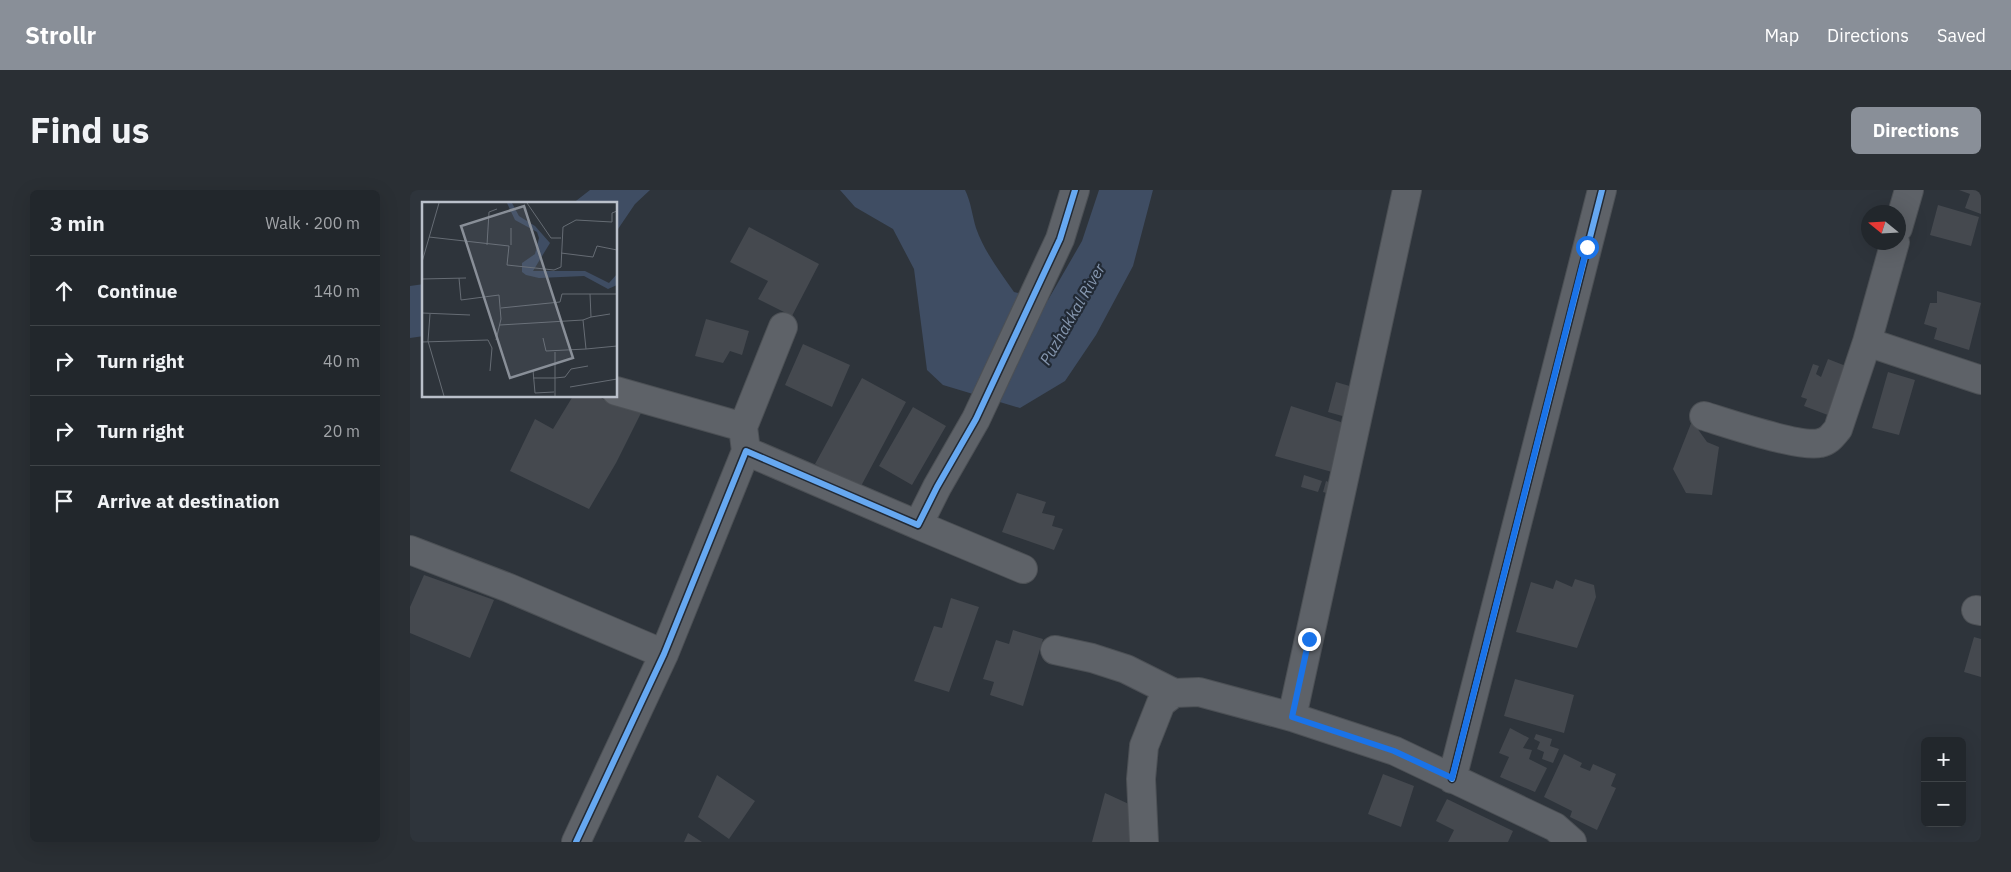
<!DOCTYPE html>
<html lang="en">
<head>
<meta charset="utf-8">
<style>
	:root { --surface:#22272c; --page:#2a2f34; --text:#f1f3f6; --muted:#a2a5a9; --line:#3f4448; --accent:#898f98 }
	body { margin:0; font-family:"IBM Plex Sans",sans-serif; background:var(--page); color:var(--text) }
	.controls { position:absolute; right:15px; bottom:15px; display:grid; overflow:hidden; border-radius:8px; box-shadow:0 5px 20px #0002 }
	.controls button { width:45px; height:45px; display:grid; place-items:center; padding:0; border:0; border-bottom:1px solid var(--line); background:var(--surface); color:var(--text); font:25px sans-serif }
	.compass { position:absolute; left:1451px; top:15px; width:45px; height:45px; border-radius:50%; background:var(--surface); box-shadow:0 5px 20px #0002; rotate:288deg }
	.stop { position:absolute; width:15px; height:15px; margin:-11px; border:4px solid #1a73e8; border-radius:50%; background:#fff }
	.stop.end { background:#1a73e8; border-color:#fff; box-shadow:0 1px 5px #0008 }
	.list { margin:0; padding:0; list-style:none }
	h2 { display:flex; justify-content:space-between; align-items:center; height:65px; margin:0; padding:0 20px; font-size:21px }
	h2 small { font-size:16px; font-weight:400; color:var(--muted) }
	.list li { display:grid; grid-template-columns:32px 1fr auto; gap:15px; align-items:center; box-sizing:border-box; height:70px; padding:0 20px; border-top:1px solid var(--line) }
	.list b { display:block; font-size:19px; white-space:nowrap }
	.list em { font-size:16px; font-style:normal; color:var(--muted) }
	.icon { flex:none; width:28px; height:28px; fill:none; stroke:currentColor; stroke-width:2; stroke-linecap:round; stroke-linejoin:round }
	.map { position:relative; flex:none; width:1571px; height:652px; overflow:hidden; border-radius:8px }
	header { display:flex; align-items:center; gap:30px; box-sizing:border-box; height:70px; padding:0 25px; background:var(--accent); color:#fff }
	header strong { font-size:24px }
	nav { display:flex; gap:28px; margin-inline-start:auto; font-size:18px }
	.intro { display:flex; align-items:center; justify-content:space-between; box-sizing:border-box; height:120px; padding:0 30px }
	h1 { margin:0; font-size:35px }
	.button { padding:12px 22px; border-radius:8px; background:var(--accent); color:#fff; font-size:18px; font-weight:700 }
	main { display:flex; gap:30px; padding:0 30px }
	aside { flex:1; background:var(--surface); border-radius:8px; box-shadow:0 5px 20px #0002 }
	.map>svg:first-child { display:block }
	.water { fill:#3f4d63 }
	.building { fill:#45494f }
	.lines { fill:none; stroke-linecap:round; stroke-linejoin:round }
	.minor-casing { stroke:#4c5055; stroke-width:30 }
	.minor { stroke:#5e6268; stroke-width:28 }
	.cycleway-casing { stroke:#222a35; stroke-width:9 }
	.cycleway { stroke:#66a8f1; stroke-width:6 }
	.route { stroke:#1a73e8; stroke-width:6 }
	.labels { text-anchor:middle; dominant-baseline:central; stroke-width:4.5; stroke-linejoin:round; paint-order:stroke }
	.water-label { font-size:16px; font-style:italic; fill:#8596ae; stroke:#222a35 }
	.inset-road { fill:none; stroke:#666c74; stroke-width:1 }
	.view { fill:#898f98; fill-opacity:0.15; stroke:#898f98; stroke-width:2.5 }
	.inset-edge { fill:none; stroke:#bac0ca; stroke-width:2.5 }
</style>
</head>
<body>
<header>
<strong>Strollr</strong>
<nav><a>Map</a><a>Directions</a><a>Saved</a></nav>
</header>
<div class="intro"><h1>Find us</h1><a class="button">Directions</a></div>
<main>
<aside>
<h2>3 min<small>Walk · 200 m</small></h2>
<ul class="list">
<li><svg class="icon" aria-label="ahead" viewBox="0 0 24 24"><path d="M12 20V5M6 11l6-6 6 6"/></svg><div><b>Continue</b></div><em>140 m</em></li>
<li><svg class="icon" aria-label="right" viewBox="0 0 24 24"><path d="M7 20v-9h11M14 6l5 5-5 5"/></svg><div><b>Turn right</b></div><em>40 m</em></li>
<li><svg class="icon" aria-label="right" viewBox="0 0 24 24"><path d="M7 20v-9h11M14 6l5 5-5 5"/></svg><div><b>Turn right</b></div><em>20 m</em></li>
<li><svg class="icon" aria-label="arrive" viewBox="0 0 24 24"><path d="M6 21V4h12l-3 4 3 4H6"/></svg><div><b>Arrive at destination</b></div></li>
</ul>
</aside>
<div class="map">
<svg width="1571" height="652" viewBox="0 0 1571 652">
	<rect width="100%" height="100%" fill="#2e343b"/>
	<!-- water -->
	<path class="water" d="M180,0H240L225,14L206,42V14H162Z
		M430,0H555C561,12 562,25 566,38C574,61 590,82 604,102L638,110L672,51L689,0H743L723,76L686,145L655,191L610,218L533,195L517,180L504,79L483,39L445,17Z
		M14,94V146L0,148V96Z"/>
	<!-- building -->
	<path class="building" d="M1549,0H1571V24L1555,18L1560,4Z
		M1528,15L1569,27L1561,56L1520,45Z
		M339,37L409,74L382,126L348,109L358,91L320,72Z
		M1527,101L1571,113L1559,160L1524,149L1527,138L1514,134L1520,113H1527Z
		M296,129L339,141L332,165L320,161L313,173L285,166Z
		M393,154L440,175L422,217L375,195Z
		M1418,169L1441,178L1423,227L1394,216L1397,209L1391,207L1403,174L1409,176L1406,184L1411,187Z
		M1478,182L1505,190L1489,245L1462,238Z
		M452,188L496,212L450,298L405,274Z
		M926,192L943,197L936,227L918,222Z
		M163,206L189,207L204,215L232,221L206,273L179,319L100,281L125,229L143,239Z
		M881,216L937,234L922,282L865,266Z
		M503,217L536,236L502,295L469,276Z
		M1282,231L1297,252L1309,257L1302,305L1276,303L1263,279Z
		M894,285L912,291L908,302L891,297Z
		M916,291L930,296L927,306L913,302Z
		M607,303L636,312L632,323L645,326L642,336L653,339L644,360L592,342Z
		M14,385L84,410L60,468L0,443V417Z
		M1165,389L1184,395L1186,407L1167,458L1106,442L1121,392L1143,399L1146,390L1162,397Z
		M541,408L569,417L539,502L504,491L524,436L532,438Z
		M603,440L633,449L613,516L580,505L584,492L573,489L586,450L599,454Z
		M1564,447L1571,449V487L1554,482Z
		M1105,489L1164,505L1154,543L1094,526Z
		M1100,538L1119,548L1113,558L1122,560L1119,569L1137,578L1125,602L1090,587L1099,567L1089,563Z
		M1126,544L1142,549L1140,556L1149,559L1143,573L1132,569L1134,562L1127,559L1130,552L1124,549Z
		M1154,564L1172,573L1170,577L1180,581L1183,574L1206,584L1201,596L1206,598L1187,640L1160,627L1162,621L1134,607Z
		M973,584L1004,596L991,637L958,624Z
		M307,585L345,611L319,649L288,627Z
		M695,603L721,615V652H682Z
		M1037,609L1103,641L1098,652H1038L1044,640L1026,631Z
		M278,643L292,652H274Z"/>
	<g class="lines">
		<defs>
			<path id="minor" d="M1488,38L1499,0
				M1457,152L1571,190
				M206,201L333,237
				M1294,226C1317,233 1390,258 1410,253C1419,251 1422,246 1428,239L1457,152L1485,52
				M336,261L333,237L373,137
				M508,335L613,379
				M0,360L99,398L254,464
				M1566,420L1571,421
				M645,460L682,468L716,479L764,503
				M882,527L997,0
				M1042,589L1192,0
				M166,652L254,464L336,261L508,335L527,297L566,229L650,49L665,0
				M734,652L731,589L734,556L751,513L764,503L789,502L882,527L985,561L1145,637L1162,652"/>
		</defs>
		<!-- minor casing -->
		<use href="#minor" class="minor-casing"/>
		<!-- minor -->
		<use href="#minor" class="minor"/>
		<defs>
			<path id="cycleway" d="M1042,589L1192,0
				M166,652L254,464L336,261L508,335L527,297L566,229L650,49L665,0"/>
		</defs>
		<!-- cycleway casing -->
		<use href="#cycleway" class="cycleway-casing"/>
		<!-- cycleway -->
		<use href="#cycleway" class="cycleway"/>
	</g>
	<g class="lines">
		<!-- route -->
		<path class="route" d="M899,449L882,527L984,561L1042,588L1177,57"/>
	</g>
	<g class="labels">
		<!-- water labels -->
		<g class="water-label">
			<text transform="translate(662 124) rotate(-60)">Puzhakkal River</text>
		</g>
	</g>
	<!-- overview -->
	<g transform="translate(12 12)">
		<rect width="195" height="195" fill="#2e343b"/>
		<path d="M85,1H90L97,14L113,24L128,41L111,69H163L187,81L195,72V83L186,87L162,74L117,76L104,73L100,70V61L113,52L117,36L115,30L93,18Z" fill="#3f4d63"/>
		<path class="inset-road" d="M105,1L129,36H139M89,26V43M7,35L87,44L85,63L132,68L139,65L141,25L154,18L190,20V11L195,9M65,43L67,10L75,7M139,51L171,55L175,44L195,48M0,60L17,1M37,76L39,98L77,93L79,117L74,138M0,77L44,76M79,106L138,100L140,92H195M0,111L48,113M8,112L6,139L22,194M169,115L188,112M78,123L161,118M121,136L124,149L164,147L161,118L169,115L168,92M0,140L66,138L70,146L68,169M164,147L195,144M133,150V176L143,175L149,167L166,164M111,168L113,191L132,190M111,176H133V194M148,185L195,177"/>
		<path class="view" d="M102,4L151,156L88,176L39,24Z"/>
		<rect width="195" height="195" class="inset-edge"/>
	</g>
</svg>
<div class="controls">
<button>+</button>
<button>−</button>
</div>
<svg class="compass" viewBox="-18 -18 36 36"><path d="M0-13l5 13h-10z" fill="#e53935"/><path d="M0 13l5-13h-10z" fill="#a2a5a9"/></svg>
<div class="stop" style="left:1177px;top:57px"></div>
<div class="stop end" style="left:899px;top:449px"></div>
</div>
</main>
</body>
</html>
